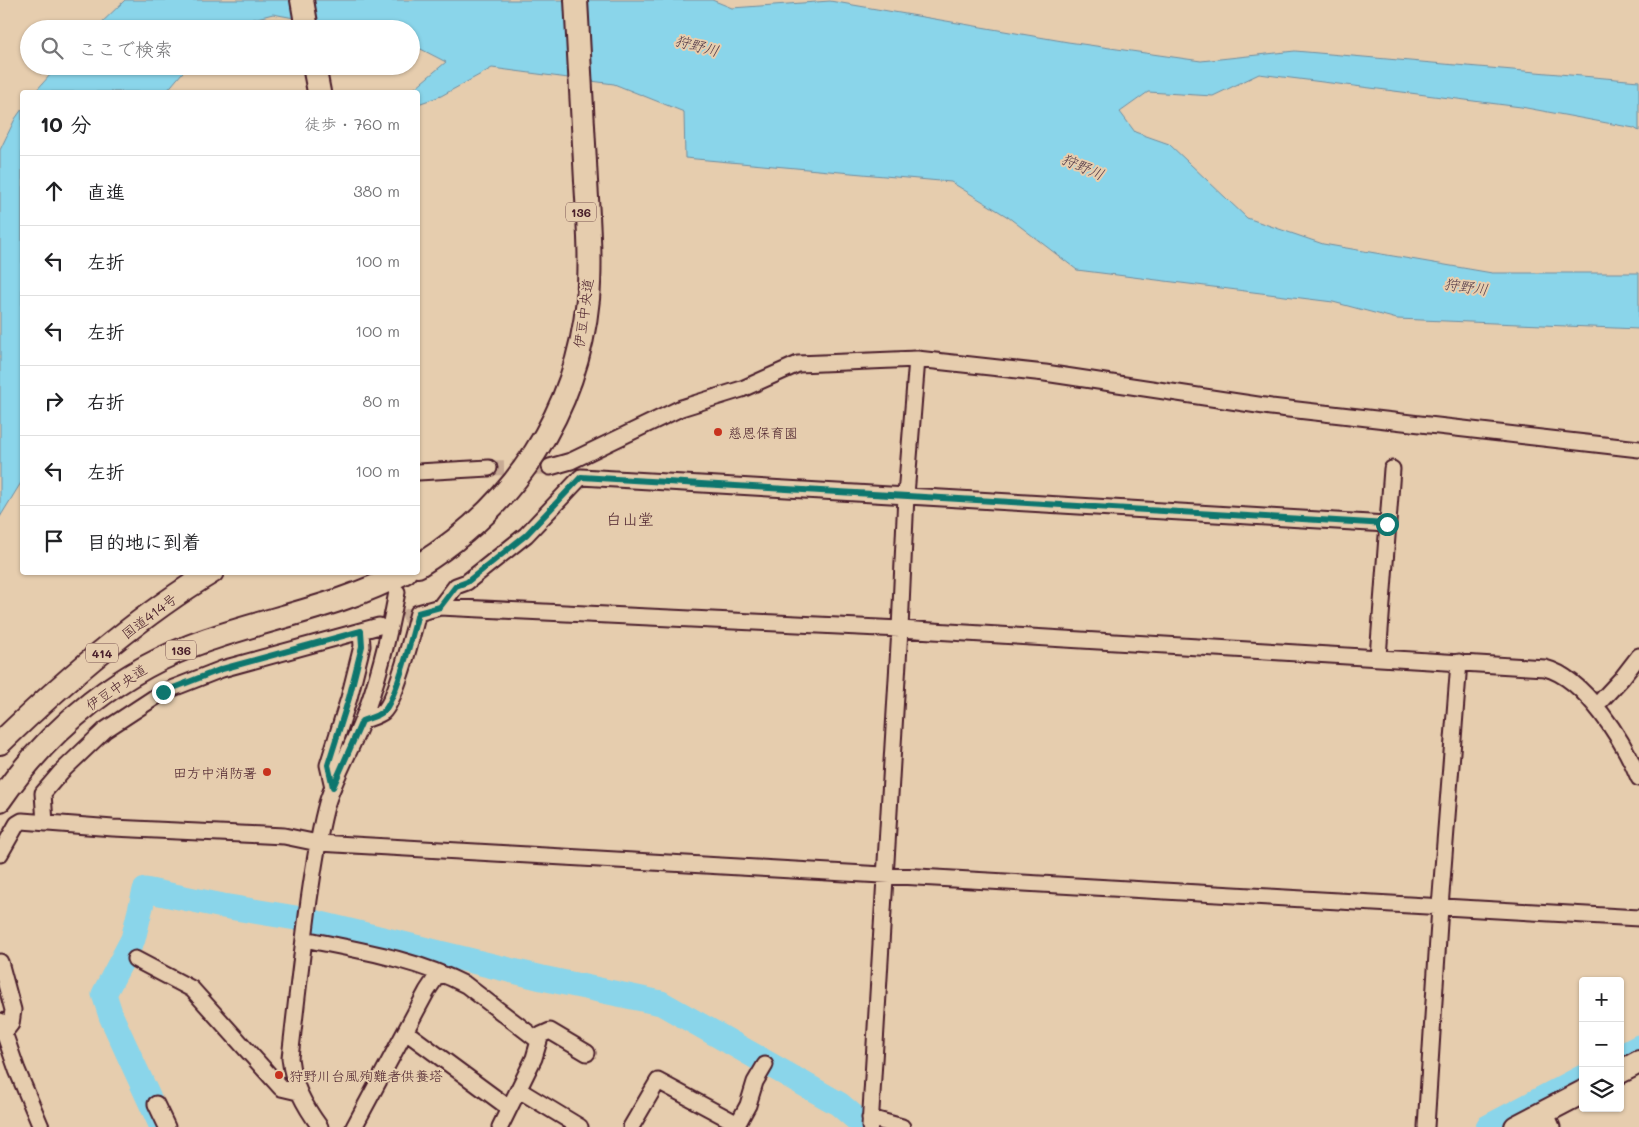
<!DOCTYPE html>
<html lang="ja">
<head>
<meta charset="utf-8">
<style>
	:root { --surface:#fff; --page:#f2f2f2; --text:#202124; --muted:#757577; --line:#e0e0e0 }
	body { margin:0; font-family:Mali,"Klee One",sans-serif; background:var(--page); color:var(--text) }
	.controls { position:absolute; right:15px; bottom:15px; display:grid; overflow:hidden; border-radius:5px; box-shadow:0 1px 4px #0004 }
	.controls button { width:45px; height:45px; display:grid; place-items:center; padding:0; border:0; border-bottom:1px solid var(--line); background:var(--surface); color:var(--text); font:25px sans-serif }
	.stop { position:absolute; width:15px; height:15px; margin:-11px; border:4px solid #0f766e; border-radius:50%; background:#fff }
	.stop.end { background:#0f766e; border-color:#fff; box-shadow:0 1px 5px #0008 }
	.list { margin:0; padding:0; list-style:none }
	h2 { display:flex; justify-content:space-between; align-items:center; height:65px; margin:0; padding:0 20px; font-size:21px }
	h2 small { font-size:16px; font-weight:400; color:var(--muted) }
	.list li { display:grid; grid-template-columns:32px 1fr auto; gap:15px; align-items:center; box-sizing:border-box; height:70px; padding:0 20px; border-top:1px solid var(--line) }
	.list b { display:block; font-size:19px; white-space:nowrap }
	.list em { font-size:16px; font-style:normal; color:var(--muted) }
	.icon { flex:none; width:28px; height:28px; fill:none; stroke:currentColor; stroke-width:2; stroke-linecap:round; stroke-linejoin:round }
	.map { position:relative; flex:none; width:1639px; height:1127px; overflow:hidden }
	.search { position:absolute; background:var(--surface); box-shadow:0 1px 4px #0004; left:20px; top:20px; width:400px; height:55px; display:flex; align-items:center; gap:12px; box-sizing:border-box; padding:0 18px; border-radius:28px; color:var(--muted); font-size:19px }
	.panel { position:absolute; background:var(--surface); box-shadow:0 1px 4px #0004; left:20px; top:90px; width:400px; height:485px; border-radius:5px }
	.map>svg:first-child { display:block }
	.water { fill:#8ad5ea; stroke:#708c9e }
	.lines { fill:none; stroke-linecap:round; stroke-linejoin:round }
	.river { stroke:#8ad5ea; stroke-width:25 }
	.minor-tunnel { stroke:#c7aa94; stroke-width:15; stroke-dasharray:15 8; stroke-linecap:butt }
	.minor-casing { stroke:#4a1f2b; stroke-width:19 }
	.highway-casing { stroke:#4a1f2b; stroke-width:26 }
	.minor { stroke:#e6cdae; stroke-width:15 }
	.highway { stroke:#e6cdae; stroke-width:22 }
	.route { stroke:#0f766e; stroke-width:6 }
	.poi-dot { fill:#c8321e; stroke:#e6cdae; stroke-width:2 }
	.labels { text-anchor:middle; dominant-baseline:central; stroke-width:4; stroke-linejoin:round; paint-order:stroke }
	.shield { fill:#e6cdae; stroke:#795352; stroke-width:1 }
	.shield-label { font-size:12px; font-weight:bold; fill:#4a1f2b }
	.street-label { font-size:14px; fill:#4a1f2b; stroke:#e6cdae }
	.poi-label { font-size:14px; fill:#4a1f2b; stroke:#e6cdae; text-anchor:start }
	.water-label { font-size:15px; font-style:italic; fill:#543a48; stroke:#e6cdae }
	.quarter-label { font-size:16px; fill:#4a1f2b; stroke:#e6cdae }
</style>
</head>
<body>
<div class="map">
<svg width="1639" height="1127" viewBox="0 0 1639 1127">
	<rect width="100%" height="100%" fill="#e6cdae"/>
	<filter id="ink" filterUnits="userSpaceOnUse"><feTurbulence type="fractalNoise" baseFrequency=".02" numOctaves="2"/><feDisplacementMap in="SourceGraphic" scale="10" xChannelSelector="R" yChannelSelector="G"/><feConvolveMatrix kernelMatrix="1 2 1 2 8 2 1 2 1" color-interpolation-filters="sRGB"/></filter>
	<g filter="url(#ink)">
		<!-- water -->
		<path class="water" d="M125,0H712L732,8L830,1L1068,42L1201,61L1295,51L1639,81V131L1634,128L1521,107L1259,74L1213,96L1148,92L1120,112L1135,132L1169,144L1247,218L1323,244L1492,273H1639V329L1397,319L1333,302L1077,270L1008,217L951,182L685,158L684,112L614,84L492,68L441,96L418,104V92H410L446,62L411,44V29H352L273,14L237,23L231,29H95Z
			M58,66H188L166,92H35Z
			M22,109V481L0,517V150L15,119Z"/>
		<g class="lines">
			<!-- river -->
			<path class="river" d="M1620,1057L1639,1047
				M162,1127L111,1016L104,994L133,939L145,890L223,906L296,918L542,978L661,1003L839,1104L860,1122L878,1127
				M1488,1127L1583,1077"/>
			<!-- minor-tunnel -->
			<path class="minor-tunnel" d="M489,468L550,467
				M381,625L418,613"/>
			<defs>
				<path id="minor" d="M550,467L571,461L681,408L742,389L798,364L917,359L1045,373L1271,407L1639,449
					M418,472L489,468
					M440,607L456,586L467,582L526,535L581,477L1387,524
					M1378,657L1392,469
					M1596,706L1622,678L1639,656
					M362,721C369,718 378,716 383,712C396,701 413,631 418,613L440,607L900,629L1545,668C1585,678 1624,742 1639,778
					M333,787L328,765L349,698L362,646L361,631
					M45,823L43,793L61,772L105,730L163,692L222,669L379,626
					M0,854L17,824L22,821L113,828L284,836L318,843L1639,918
					M304,939C358,950 416,959 466,985L539,1041L541,1035L550,1031L587,1053
					M135,959L192,989L281,1088L298,1092
					M0,962L13,1010L11,1024L4,1033
					M0,1021L17,1070L41,1127
					M406,1032L509,1108
					M519,1090L580,1127
					M156,1104L167,1127
					M1545,1111L1552,1127
					M870,1118L902,1127
					M320,1127C304,1105 293,1085 290,1058C296,1005 302,953 309,900C314,867 318,835 327,803C336,774 352,748 363,719C379,678 389,635 397,592
					M354,1127L427,991L439,973
					M500,1127L534,1058L539,1041
					M631,1127L658,1081L738,1124
					M736,1127L748,1105L755,1082L765,1065
					M870,1127L900,629L906,495L917,359
					M1426,1127L1440,907L1459,662"/>
				<path id="highway" d="M302,0L307,29
					M314,66L319,92
					M418,566C514,506 577,413 588,299C592,254 587,207 585,162C582,108 579,54 576,0
					M0,743C63,682 136,618 212,572
					M0,800C51,726 122,669 207,640C273,617 344,605 405,572
					M1620,1072L1639,1062
					M1516,1127L1583,1092"/>
			</defs>
			<!-- minor casing -->
			<use href="#minor" class="minor-casing"/>
			<!-- highway casing -->
			<use href="#highway" class="highway-casing"/>
			<!-- minor -->
			<use href="#minor" class="minor"/>
			<!-- highway -->
			<use href="#highway" class="highway"/>
		</g>
	</g>
	<g class="lines" filter="url(#ink)">
		<!-- route -->
		<path class="route" d="M163,692L222,669L361,631L362,646L349,698L328,765L333,787L362,721C369,718 378,716 383,712C396,701 413,632 418,613L440,607L456,586L467,582L526,535L581,477L1387,524"/>
	</g>
	<!-- markers -->
	<g class="poi-dot">
		<circle cx="718" cy="432" r="5"/>
		<circle cx="267" cy="772" r="5"/>
		<circle cx="279" cy="1075" r="5"/>
	</g>
	<g class="labels">
		<!-- shield labels -->
		<g class="shield">
			<rect x="566" y="202.5" width="30" height="19" rx="4"/>
			<rect x="166" y="640.5" width="30" height="19" rx="4"/>
			<rect x="86" y="643.5" width="32" height="19" rx="4"/>
		</g>
		<g class="shield-label">
			<text x="581" y="212">136</text>
			<text x="181" y="650">136</text>
			<text x="102" y="653">414</text>
		</g>
		<!-- street labels -->
		<g class="street-label">
			<text transform="translate(583 313) rotate(-82)">伊豆中央道</text>
			<text transform="translate(149 616) rotate(-37)">国道414号</text>
			<text transform="translate(116 687) rotate(-34)">伊豆中央道</text>
		</g>
		<!-- poi labels -->
		<g class="poi-label">
			<text x="728" y="432">慈恩保育園</text>
			<text x="257" y="772" text-anchor="end">田方中消防署</text>
			<text x="289" y="1075">狩野川台風殉難者供養塔</text>
		</g>
		<!-- water labels -->
		<g class="water-label">
			<text transform="translate(697 45) rotate(15)">狩野川</text>
			<text transform="translate(1083 166) rotate(23)">狩野川</text>
			<text transform="translate(1466 286) rotate(8)">狩野川</text>
		</g>
		<!-- quarter labels -->
		<g class="quarter-label">
			<text x="630" y="518">白山堂</text>
		</g>
	</g>
</svg>
<div class="controls">
<button>+</button>
<button>−</button>
<button><svg class="icon" aria-label="layers" viewBox="0 0 24 24"><path d="M12 4l9 5-9 5-9-5zM3 14l9 5 9-5"/></svg></button>
</div>
<div class="stop" style="left:1387px;top:524px"></div>
<div class="stop end" style="left:163px;top:692px"></div>
<div class="search"><svg class="icon" aria-label="search" viewBox="0 0 24 24"><circle cx="10" cy="10" r="6"/><path d="M15 15l6 6"/></svg>ここで検索</div>
<section class="panel">
<h2>10 分<small>徒歩 · 760 m</small></h2>
<ul class="list">
<li><svg class="icon" aria-label="ahead" viewBox="0 0 24 24"><path d="M12 20V5M6 11l6-6 6 6"/></svg><div><b>直進</b></div><em>380 m</em></li>
<li><svg class="icon" aria-label="left" viewBox="0 0 24 24"><path d="M17 20v-9H6M10 6l-5 5 5 5"/></svg><div><b>左折</b></div><em>100 m</em></li>
<li><svg class="icon" aria-label="left" viewBox="0 0 24 24"><path d="M17 20v-9H6M10 6l-5 5 5 5"/></svg><div><b>左折</b></div><em>100 m</em></li>
<li><svg class="icon" aria-label="right" viewBox="0 0 24 24"><path d="M7 20v-9h11M14 6l5 5-5 5"/></svg><div><b>右折</b></div><em>80 m</em></li>
<li><svg class="icon" aria-label="left" viewBox="0 0 24 24"><path d="M17 20v-9H6M10 6l-5 5 5 5"/></svg><div><b>左折</b></div><em>100 m</em></li>
<li><svg class="icon" aria-label="arrive" viewBox="0 0 24 24"><path d="M6 21V4h12l-3 4 3 4H6"/></svg><div><b>目的地に到着</b></div></li>
</ul>
</section>
</div>
</body>
</html>
